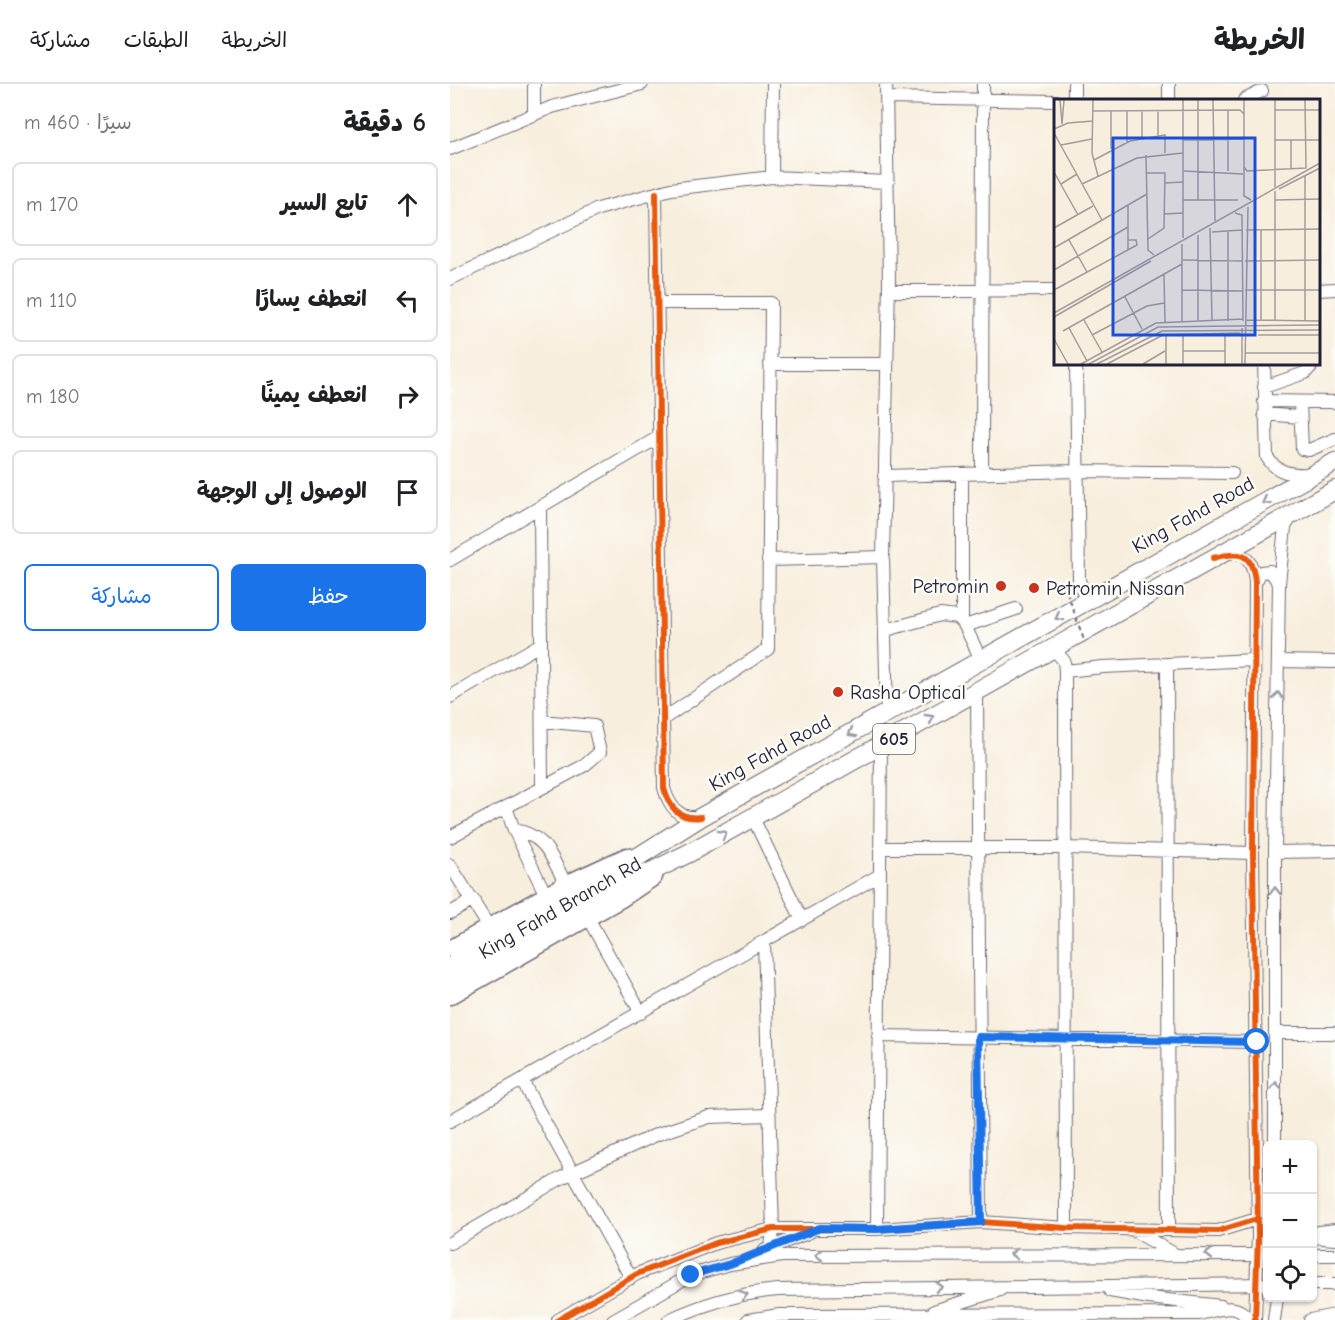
<!DOCTYPE html>
<html lang="ar">
<head>
<meta charset="utf-8">
<style>
	:root { --surface:#fff; --page:#f2f2f2; --text:#202124; --muted:#757577; --line:#e0e0e0; --accent:#1a73e8 }
	body { margin:0; font-family:"Comic Neue","Playpen Sans Arabic",sans-serif; background:var(--page); color:var(--text); direction:rtl }
	.controls { position:absolute; right:18px; bottom:18px; display:grid; overflow:hidden; border-radius:9px; box-shadow:0 2px 4px #0004 }
	.controls button { width:54px; height:54px; display:grid; place-items:center; padding:0; border:0; border-bottom:2px solid var(--line); background:var(--surface); color:var(--text); font:30px sans-serif }
	.stop { position:absolute; width:18px; height:18px; margin:-14px; border:4px solid #1a73e8; border-radius:50%; background:#fff }
	.stop.end { background:#1a73e8; border-color:#fff; box-shadow:0 2px 6px #0008 }
	.list { margin:0; padding:0; list-style:none }
	h2 { display:flex; justify-content:space-between; align-items:center; height:78px; margin:0; padding:0 24px; font-size:26px }
	h2 small { font-size:20px; font-weight:400; color:var(--muted) }
	.list li { display:grid; grid-template-columns:39px 1fr auto; gap:18px; align-items:center; box-sizing:border-box; height:84px; margin:0 12px 12px; padding:0 12px; border:2px solid var(--line); border-radius:9px }
	.list b { display:block; font-size:22px; white-space:nowrap }
	.list em { font-size:20px; font-style:normal; color:var(--muted) }
	.actions { display:flex; gap:12px; padding:18px 24px }
	.actions a { flex:1; padding:14px 0; border:2px solid var(--accent); border-radius:9px; text-align:center; font-size:21px; color:var(--accent) }
	.actions .main { background:var(--accent); color:#fff }
	.icon { flex:none; width:33px; height:33px; fill:none; stroke:currentColor; stroke-width:2; stroke-linecap:round; stroke-linejoin:round }
	.map { position:relative; flex:none; width:885px; height:1236px; overflow:hidden; direction:ltr }
	header { display:flex; align-items:center; gap:36px; box-sizing:border-box; height:84px; padding:0 30px; background:var(--surface); border-bottom:2px solid var(--line) }
	header strong { font-size:28px }
	nav { display:flex; gap:33px; margin-inline-start:auto; font-size:21px }
	main { display:flex }
	aside { flex:1; background:var(--surface) }
	.map>svg:first-child { display:block }
	.lines { fill:none; stroke-linecap:round; stroke-linejoin:round }
	.minor-casing { stroke:#6d6974; stroke-width:14 }
	.major-casing { stroke:#6d6974; stroke-width:19 }
	.highway-casing { stroke:#6d6974; stroke-width:20 }
	.minor { stroke:#fff; stroke-width:12 }
	.major { stroke:#fff; stroke-width:16 }
	.highway { stroke:#fff; stroke-width:18 }
	.path-bridge { stroke:#6d6974; stroke-width:2; stroke-dasharray:4.5 4.5; stroke-linecap:butt }
	.cycleway-casing { stroke:#fdfcf7; stroke-width:10 }
	.cycleway { stroke:#e8590c; stroke-width:6 }
	.oneway { stroke:#9c9ca7 }
	.route { stroke:#1a73e8; stroke-width:8 }
	.poi-dot { fill:#c8321e; stroke:#fdfcf7; stroke-width:2 }
	.labels { text-anchor:middle; dominant-baseline:central; stroke-width:5; stroke-linejoin:round; paint-order:stroke }
	.shield { fill:#fdfcf7; stroke:#646373; stroke-width:1.5 }
	.shield-label { font-size:18px; font-weight:bold; fill:#22223b }
	.street-label { font-size:20px; fill:#22223b; stroke:#fdfcf7 }
	.poi-label { font-size:20px; fill:#22223b; stroke:#fdfcf7; text-anchor:start }
	.inset-road { fill:none; stroke:#a29c9c; stroke-width:1.5 }
	.view { fill:#1d4ed8; fill-opacity:0.15; stroke:#1d4ed8; stroke-width:3 }
	.inset-edge { fill:none; stroke:#22223b; stroke-width:3 }
</style>
</head>
<body>
<header>
<strong>الخريطة</strong>
<nav><a>الخريطة</a><a>الطبقات</a><a>مشاركة</a></nav>
</header>
<main>
<div class="map">
<svg width="885" height="1236" viewBox="0 0 885 1236">
	<rect width="100%" height="100%" fill="#fdfcf7"/>
	<filter id="ink" filterUnits="userSpaceOnUse"><feTurbulence type="fractalNoise" baseFrequency=".0167" numOctaves="2"/><feDisplacementMap in="SourceGraphic" scale="12" xChannelSelector="R" yChannelSelector="G"/><feConvolveMatrix kernelMatrix="1 2 1 2 8 2 1 2 1" color-interpolation-filters="sRGB"/></filter>
	<filter id="wash" filterUnits="userSpaceOnUse"><feTurbulence type="fractalNoise" baseFrequency=".008" numOctaves="4" result="noise"/><feDisplacementMap in="SourceGraphic" scale="24" xChannelSelector="R" yChannelSelector="G"/><feGaussianBlur stdDeviation="1.35" result="paint"/><feColorMatrix in="noise" values="0 0 0 0 0 0 0 0 0 0 0 0 0 0 0 0 0 1.4 0 .05"/><feComposite in="paint" operator="in"/></filter>
	<g filter="url(#wash)">
		<rect width="100%" height="100%" fill="#f8eedd"/>
	</g>
	<g filter="url(#ink)">
		<g class="lines">
			<defs>
				<path id="minor" d="M436,0L439,199L433,473L437,630
					M624,0V16
					M436,14L606,17
					M719,16V0
					M794,16L812,7
					M84,31V0
					M0,65L102,23L192,0
					M322,93L323,0
					M206,109L214,704C219,722 229,736 249,733
					M0,195L148,125L221,105L322,93L438,98
					M868,206L885,205
					M439,207L606,206
					M207,219H321L318,565L213,635
					M626,279L629,496L636,518
					M814,279L817,373C826,389 842,391 860,390
					M320,280H437
					M814,303L855,289L864,279
					M814,317L885,318
					M850,318L852,365L859,366L885,355
					M814,330L850,333
					M532,389L533,0
					M434,392L626,387L782,389
					M90,423L92,704
					M773,471C795,466 804,478 805,499L803,769L808,1152L805,1236
					M0,476L209,353
					M318,476L433,473
					M805,499L811,488L820,487L829,499
					M512,536V390
					M515,542L566,525
					M436,546L490,531L507,533L515,542L531,576
					M603,564L614,577L615,587L616,1144
					M828,577L885,578
					M717,581L719,1144
					M615,587L653,583L804,576
					M527,607L531,1138
					M0,613L91,560
					M56,723L64,746L96,811
					M303,734L352,836
					M64,746C97,751 101,774 116,800
					M0,753L135,681L150,668L144,642L92,637
					M432,764H614L803,769
					M825,768L885,767
					M0,781L39,843
					M0,829L24,816
					M138,834L191,929
					M314,858L323,1145L321,1164
					M826,949H885
					M428,952L806,958
					M72,997L181,1194
					M0,1037L428,792
					M825,1060V768L829,499L835,443L842,431
					M427,1145L431,662
					M681,1145L723,1169
					M862,1149L885,1146
					M862,1153L885,1155
					M0,1159L113,1093L208,1050L259,1033L319,1031
					M315,1166L360,1148
					M862,1171H885
					M862,1200H885
					M660,1207L699,1214L771,1222
					M484,1227L550,1206
					M108,1236L187,1190L266,1159L323,1145H427L531,1138L616,1144L768,1147L807,1135
					M163,1236L241,1191L280,1180L332,1172L818,1171
					M219,1236C253,1220 291,1209 328,1206L818,1200
					M298,1236L329,1231L748,1230C766,1227 788,1216 798,1236
					M824,1236L827,1214
					M860,1236L885,1231"/>
				<path id="major" d="M0,865L116,800L177,772
					M0,912L171,815L204,793"/>
				<path id="highway" d="M0,883L129,810L251,733L885,378
					M0,898L162,807L239,769L885,406"/>
			</defs>
			<!-- minor casing -->
			<use href="#minor" class="minor-casing"/>
			<!-- major casing -->
			<use href="#major" class="major-casing"/>
			<!-- highway casing -->
			<use href="#highway" class="highway-casing"/>
			<!-- minor -->
			<use href="#minor" class="minor"/>
			<!-- major -->
			<use href="#major" class="major"/>
			<!-- highway -->
			<use href="#highway" class="highway"/>
			<!-- path-bridge -->
			<path class="path-bridge" d="M617,508L635,559"/>
			<defs>
				<path id="cycleway" d="M206,109L214,704C219,724 230,736 251,733
					M763,474C790,467 803,468 805,499L803,769L808,1152L805,1236
					M108,1236L187,1190L266,1159L323,1145H427L531,1138L616,1144L768,1147L807,1135"/>
			</defs>
			<!-- cycleway casing -->
			<use href="#cycleway" class="cycleway-casing"/>
			<!-- cycleway -->
			<use href="#cycleway" class="cycleway"/>
		</g>
		<!-- one-way arrows -->
		<defs><path id="oneway-chevron" d="M-2-3.5L2.5 0L-2 3.5" fill="none" stroke-width="1.6" stroke-linecap="round" stroke-linejoin="round" transform="scale(1.5)"/></defs>
		<g class="oneway">
			<use href="#oneway-chevron" transform="translate(816 417) rotate(151)"/>
			<use href="#oneway-chevron" transform="translate(609 533) rotate(151)"/>
			<use href="#oneway-chevron" transform="translate(828 612) rotate(-89)"/>
			<use href="#oneway-chevron" transform="translate(480 634) rotate(-30)"/>
			<use href="#oneway-chevron" transform="translate(402 649) rotate(151)"/>
			<use href="#oneway-chevron" transform="translate(273 750) rotate(-30)"/>
			<use href="#oneway-chevron" transform="translate(825 807) rotate(-90)"/>
			<use href="#oneway-chevron" transform="translate(826 1002) rotate(-90)"/>
			<use href="#oneway-chevron" transform="translate(564 1170) rotate(180)"/>
			<use href="#oneway-chevron" transform="translate(759 1170) rotate(-180)"/>
			<use href="#oneway-chevron" transform="translate(369 1171) rotate(179)"/>
			<use href="#oneway-chevron" transform="translate(489 1203)"/>
			<use href="#oneway-chevron" transform="translate(294 1211) rotate(-14)"/>
		</g>
	</g>
	<g class="lines" filter="url(#ink)">
		<!-- route -->
		<path class="route" d="M241,1191L280,1180L370,1144L427,1145L531,1138L528,953L807,958"/>
	</g>
	<!-- markers -->
	<g class="poi-dot">
		<circle cx="551" cy="502" r="6"/>
		<circle cx="584" cy="504" r="6"/>
		<circle cx="388" cy="608" r="6"/>
	</g>
	<g class="labels">
		<!-- shield labels -->
		<rect class="shield" x="423" y="640" width="42" height="30" rx="4.5"/>
		<g class="shield-label">
			<text x="444" y="655">605</text>
		</g>
		<!-- street labels -->
		<g class="street-label">
			<text transform="translate(743 431) rotate(-29)">King Fahd Road</text>
			<text transform="translate(320 669) rotate(-29)">King Fahd Road</text>
			<text transform="translate(110 824) rotate(-30)">King Fahd Branch Rd</text>
		</g>
		<!-- poi labels -->
		<g class="poi-label">
			<text x="539" y="502" text-anchor="end">Petromin</text>
			<text x="596" y="504">Petromin Nissan</text>
			<text x="400" y="608">Rasha Optical</text>
		</g>
	</g>
	<!-- overview -->
	<g transform="translate(604 15)">
		<rect width="266" height="266" fill="#f8eedd"/>
		<path class="inset-road" d="M6,1L8,25L10,1M39,1L38,54L44,77M129,1V139M159,1L161,122M190,1V97L197,101M221,1V88M221,11H266M39,12L186,11L190,15M57,12V50M88,12V39M104,12V37M0,30L14,24L39,22M0,34L48,121M129,41L189,40M221,41H266M73,44V12M7,46L38,40M92,56L94,151L100,156M40,61L76,42L111,36V54M190,68L193,72L252,69L251,1M237,71V41M130,72L189,75M174,72V11M0,73L24,116M93,74H111L110,129L94,140M251,77V222M111,84L129,83M7,85L23,75M28,85L83,59L129,54M225,90L266,69M129,101H184M144,101V1M221,101L266,100M74,107V151M181,114L188,116L189,222M110,115L129,114M0,129L39,107M156,129L158,222M192,131L266,130M174,132V222M158,133L188,131M144,136V221M15,141L33,173M0,149L93,95M129,161L188,162M191,162L266,161M0,171L74,128M110,176L111,223M0,191L83,146L82,141H74M128,191L188,192M191,191H266M71,198L88,230M0,214L266,64M0,218L97,162M30,221L48,253M192,221L266,222M128,222V145M207,222V131M221,222V92M15,229L33,262M9,232L128,165M38,236L93,207L110,204M204,236H266M0,240L14,265M129,252H171M191,254H266M27,265L102,224L189,220M35,265L104,228L266,226M43,265L108,232L266,231M53,265L109,236L185,234L188,237M89,265L111,252M112,265V236M129,265V236M171,265V236M188,265V229M191,265L194,108"/>
		<path class="view" d="M59,39H201V236H59Z"/>
		<rect width="266" height="266" class="inset-edge"/>
	</g>
</svg>
<div class="controls">
<button>+</button>
<button>−</button>
<button><svg class="icon" aria-label="locate" viewBox="0 0 24 24"><circle cx="12" cy="12" r="6"/><path d="M12 2v4M12 18v4M2 12h4M18 12h4"/></svg></button>
</div>
<div class="stop" style="left:807px;top:958px"></div>
<div class="stop end" style="left:241px;top:1191px"></div>
</div>
<aside>
<h2>6 دقيقة<small>سيرًا · 460 m</small></h2>
<ul class="list">
<li><svg class="icon" aria-label="ahead" viewBox="0 0 24 24"><path d="M12 20V5M6 11l6-6 6 6"/></svg><div><b>تابع السير</b></div><em>170 m</em></li>
<li><svg class="icon" aria-label="left" viewBox="0 0 24 24"><path d="M17 20v-9H6M10 6l-5 5 5 5"/></svg><div><b>انعطف يسارًا</b></div><em>110 m</em></li>
<li><svg class="icon" aria-label="right" viewBox="0 0 24 24"><path d="M7 20v-9h11M14 6l5 5-5 5"/></svg><div><b>انعطف يمينًا</b></div><em>180 m</em></li>
<li><svg class="icon" aria-label="arrive" viewBox="0 0 24 24"><path d="M6 21V4h12l-3 4 3 4H6"/></svg><div><b>الوصول إلى الوجهة</b></div></li>
</ul>
<div class="actions"><a class="main">حفظ</a><a>مشاركة</a></div>
</aside>
</main>
</body>
</html>
